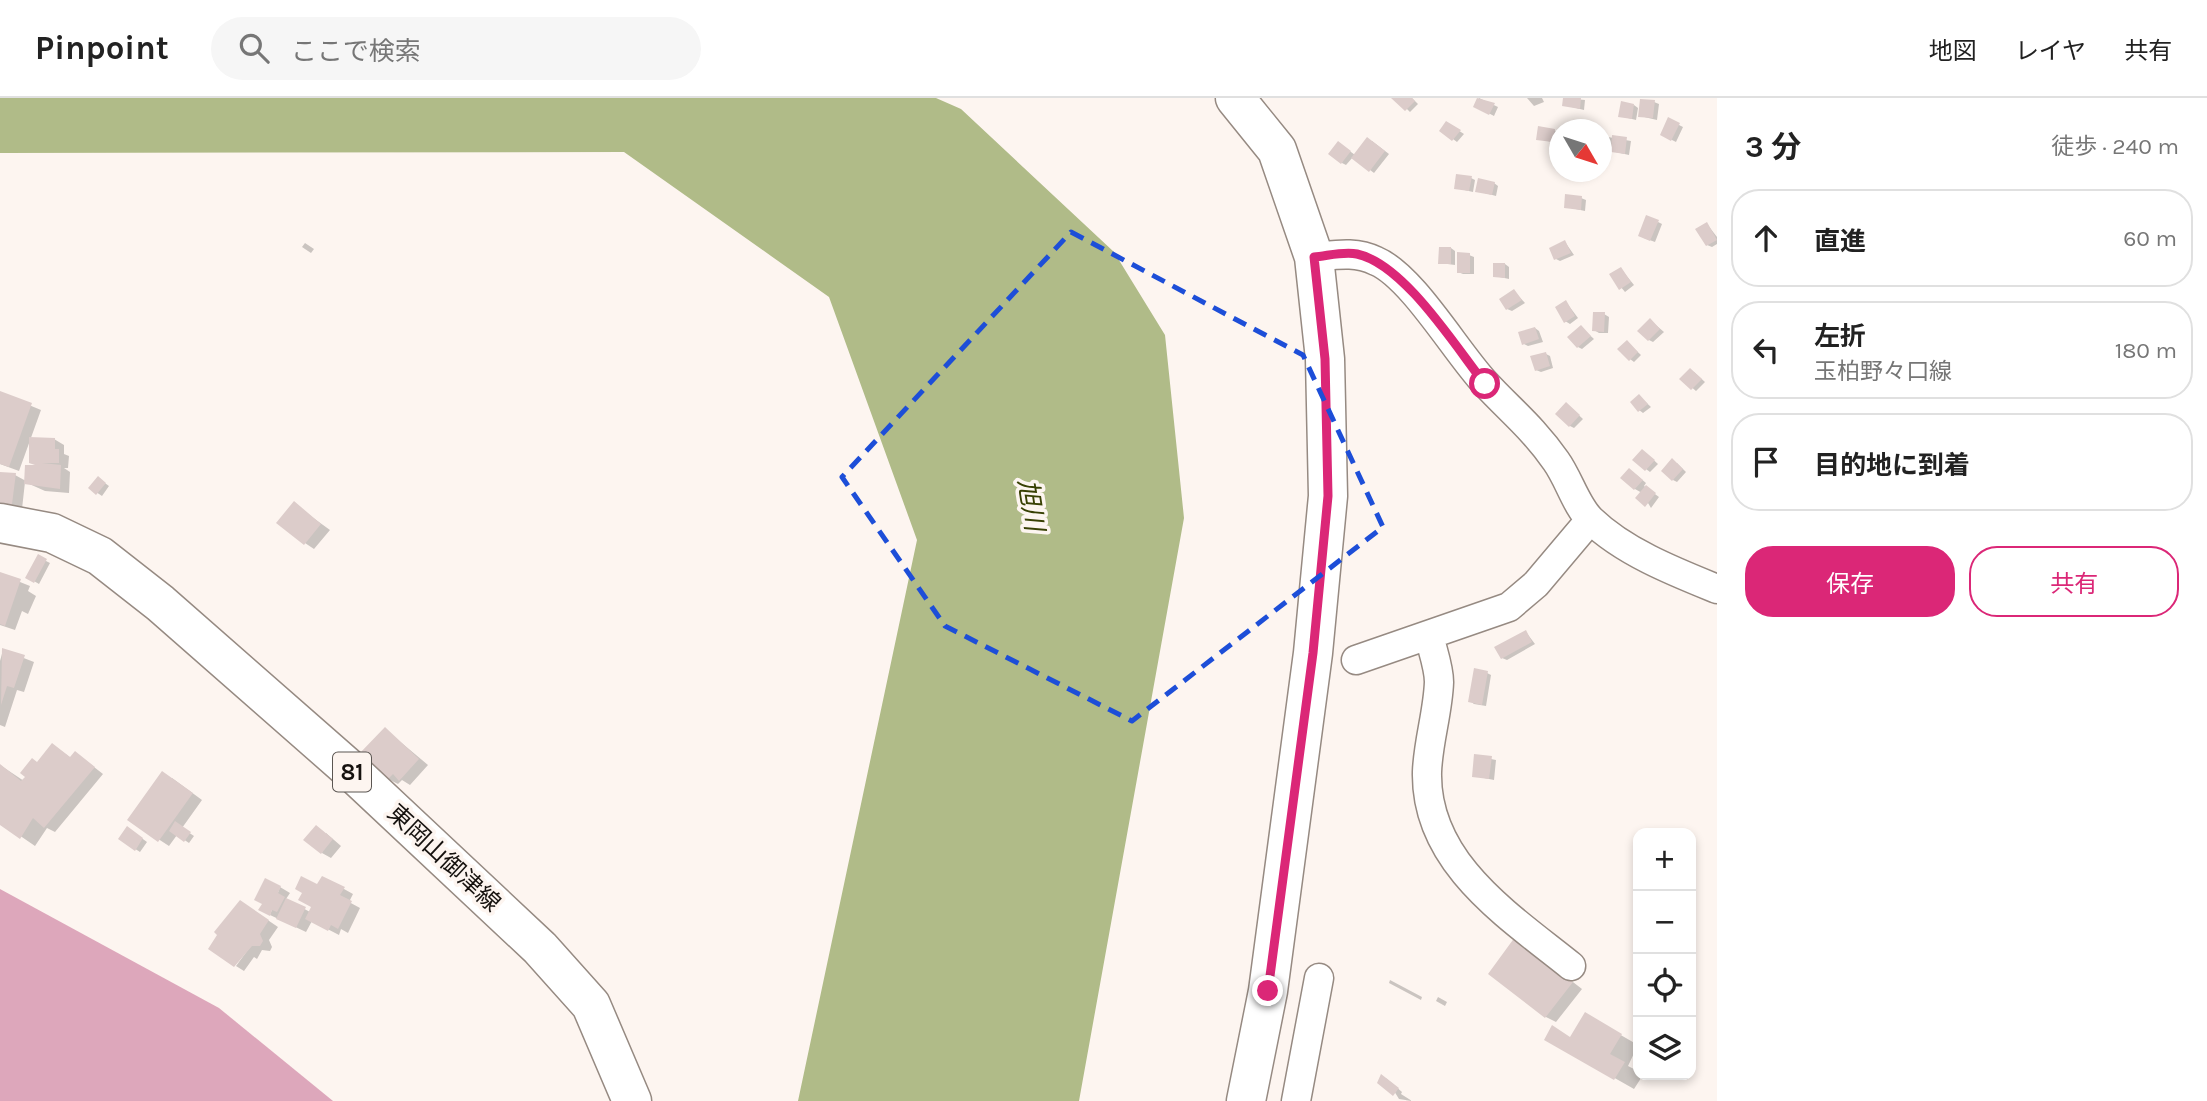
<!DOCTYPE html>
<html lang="ja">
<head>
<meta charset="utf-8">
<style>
	:root { --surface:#fff; --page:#f6f6f6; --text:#222; --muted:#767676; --line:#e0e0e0; --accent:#db2777 }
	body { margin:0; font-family:Karla,"Noto Sans JP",sans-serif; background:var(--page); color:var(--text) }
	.controls { position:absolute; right:21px; bottom:21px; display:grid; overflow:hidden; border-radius:14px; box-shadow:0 4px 10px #0003 }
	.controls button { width:63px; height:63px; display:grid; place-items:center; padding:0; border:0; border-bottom:2px solid var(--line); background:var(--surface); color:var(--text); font:35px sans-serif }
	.compass { position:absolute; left:1549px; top:21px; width:63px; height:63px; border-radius:50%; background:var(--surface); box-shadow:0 4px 10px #0003; rotate:129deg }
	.stop { position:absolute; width:21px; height:21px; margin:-16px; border:5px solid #db2777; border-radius:50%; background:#fff }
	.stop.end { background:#db2777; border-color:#fff; box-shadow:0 2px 7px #0008 }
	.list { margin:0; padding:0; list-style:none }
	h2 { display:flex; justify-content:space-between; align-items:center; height:91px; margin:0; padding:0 28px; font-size:30px }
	h2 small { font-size:23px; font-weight:400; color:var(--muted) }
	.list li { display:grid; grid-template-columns:46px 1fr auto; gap:21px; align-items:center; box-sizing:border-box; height:98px; margin:0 14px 14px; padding:0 14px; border:2px solid var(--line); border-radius:28px }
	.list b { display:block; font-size:26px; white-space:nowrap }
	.list p { margin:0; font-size:23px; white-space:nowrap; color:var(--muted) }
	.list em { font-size:23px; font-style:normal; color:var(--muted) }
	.actions { display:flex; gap:14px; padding:21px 28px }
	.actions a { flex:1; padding:16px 0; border:2px solid var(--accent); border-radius:28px; text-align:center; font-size:24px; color:var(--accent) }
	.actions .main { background:var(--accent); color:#fff }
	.icon { flex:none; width:38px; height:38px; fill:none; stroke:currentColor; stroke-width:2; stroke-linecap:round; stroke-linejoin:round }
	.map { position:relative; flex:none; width:1717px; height:1003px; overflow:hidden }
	header { display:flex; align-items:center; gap:42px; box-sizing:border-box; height:98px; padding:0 35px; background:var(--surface); border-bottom:2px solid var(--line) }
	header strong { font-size:33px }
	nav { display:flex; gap:38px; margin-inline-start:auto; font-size:24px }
	.search { width:490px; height:63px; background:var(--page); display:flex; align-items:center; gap:18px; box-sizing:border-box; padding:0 24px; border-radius:38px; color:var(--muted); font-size:26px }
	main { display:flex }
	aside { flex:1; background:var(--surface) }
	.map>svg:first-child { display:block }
	.forest { fill:#dda7bb }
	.water { fill:#b0bb88 }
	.shadow { fill:#0003 }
	.building { fill:#dcccca }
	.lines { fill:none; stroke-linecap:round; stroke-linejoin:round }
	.street-casing { stroke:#968a82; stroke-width:31 }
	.secondary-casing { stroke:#968a82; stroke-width:41 }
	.primary-casing { stroke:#968a82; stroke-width:41 }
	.street { stroke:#fff; stroke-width:28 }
	.secondary { stroke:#fff; stroke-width:38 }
	.primary { stroke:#fff; stroke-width:38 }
	.route { stroke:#db2777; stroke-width:9 }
	.marked { fill:none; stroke:#1d4ed8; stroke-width:5; stroke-dasharray:14 9; stroke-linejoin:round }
	.labels { text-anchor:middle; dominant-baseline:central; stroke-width:7; stroke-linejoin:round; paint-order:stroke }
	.shield { fill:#fdf5f0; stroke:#5b5652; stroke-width:2 }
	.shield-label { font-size:23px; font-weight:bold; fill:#16120f }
	.street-label { font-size:24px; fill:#16120f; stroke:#fdf5f0 }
	.water-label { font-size:26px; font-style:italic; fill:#384003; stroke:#fdf5f0 }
</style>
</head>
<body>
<header>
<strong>Pinpoint</strong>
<div class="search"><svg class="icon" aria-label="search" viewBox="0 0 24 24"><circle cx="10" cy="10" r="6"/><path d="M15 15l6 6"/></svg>ここで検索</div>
<nav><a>地図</a><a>レイヤ</a><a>共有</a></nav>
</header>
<main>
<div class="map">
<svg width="1717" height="1003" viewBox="0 0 1717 1003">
	<rect width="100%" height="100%" fill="#fdf5f0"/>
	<!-- forest -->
	<path class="forest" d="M0,791L219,910L333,1003H0Z"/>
	<!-- water -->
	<path class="water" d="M0,0H936L961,11L1114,154L1165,237L1184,420L1079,1003H798L917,442L829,199L624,54L0,55Z"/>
	<!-- shadow -->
	<path class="shadow" d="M1396,0H1412L1418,6L1410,14Z
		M1479,0L1498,9L1494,18L1475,8Z
		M1527,0H1542L1544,4L1534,8Z
		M1565,0L1585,2L1584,12L1564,7Z
		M1654,4L1659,6L1657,22L1640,18Z
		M1634,7L1638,10L1636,22L1620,18Z
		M1669,22L1683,29L1676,44L1662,37Z
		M1447,25L1464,36L1457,44L1441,32Z
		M1554,32L1558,35L1557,45L1538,41Z
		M1602,38L1631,43L1629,57L1602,51Z
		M1372,43L1389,56L1374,75L1353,59L1346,67L1342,65L1343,48L1355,57Z
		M1471,80L1475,82L1473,94L1456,90Z
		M1494,85L1498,88L1496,98L1477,93Z
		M1581,100L1586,102L1585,113L1566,109Z
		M1658,124L1662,126L1655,144L1644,140Z
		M1707,126L1717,139V146L1712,149L1707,147Z
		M1565,144L1574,157L1560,163L1556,161Z
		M305,145L314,151L311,155L302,149Z
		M1451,150L1455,153V167L1440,165Z
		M1469,157L1474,159V176H1463L1458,174Z
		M1505,166L1509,169V181L1495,178Z
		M1621,171L1634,187L1625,194L1611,177Z
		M1514,193L1525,205L1512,213L1507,211Z
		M1566,204L1578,220L1570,226L1565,223Z
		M1604,216L1609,219L1608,235H1599L1594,232Z
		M1650,222L1664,234L1653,244L1649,242Z
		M1581,229L1594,241L1582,251L1578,249Z
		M1535,230L1539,233L1543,244L1528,248L1524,246Z
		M1627,244L1641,257L1634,264L1630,261Z
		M1546,256L1550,258L1553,270L1541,274L1536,272Z
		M1694,274L1705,284L1696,293L1682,281Z
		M0,295L41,312L19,373L0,366Z
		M1639,298L1651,309L1643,315L1639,312Z
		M1570,309L1583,321L1574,330L1570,328Z
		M54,341L64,347V356L69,358L68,370H64L70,374L69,395L45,393L25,384L22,411L0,408V375L15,377L26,383L40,369L31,364Z
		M1647,356L1658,366L1650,374L1646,371Z
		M1677,365L1686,374L1677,384L1673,382Z
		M1633,374L1646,385L1644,388L1659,399L1651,410L1642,395L1635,391Z
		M102,383L109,388L102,398L90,390Z
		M294,406L330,432L314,451L305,445Z
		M38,459L50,465L39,486L27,479Z
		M0,476L30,488L28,493L36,498L28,516L22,513L15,532L0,527Z
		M1526,534L1535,546L1507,562L1502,560Z
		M3,552L34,564L24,594L17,592L5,629L0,627V563Z
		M1487,575L1491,577L1486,608L1474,606L1470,603Z
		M385,631L428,667L410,687L402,682L398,686L388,681L361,656Z
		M53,647L71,660L76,655L103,676L55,734L47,730L35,748L0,724V667L24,683Z
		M1476,658L1496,662L1494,682L1474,678Z
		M172,680L202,702L182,730L194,738L189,745L177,737L169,748L129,722Z
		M132,733L147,744L140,754L120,741Z
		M326,735L341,748L331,760L322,755Z
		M318,788L344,791L353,796L349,804L360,810L348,835L341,831L339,837L312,823L306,834L270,817L280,789L290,795L286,801L310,814Z
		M250,810L278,829L269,842L272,849L270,853L262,852L257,861L254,859L244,873L236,868L250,849Z
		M1525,847L1582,891L1556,924L1546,919Z
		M1390,882L1422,899L1421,902L1389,885Z
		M1438,899L1447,904L1445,908L1436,903Z
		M1586,917L1638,947L1628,968L1638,973V977H1643L1634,991L1546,941L1571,940Z
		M1386,980L1402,994L1401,996L1412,1003L1399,1001Z"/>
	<!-- building -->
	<path class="building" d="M1391,0H1412L1415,3L1405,13Z
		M1477,0L1495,5L1489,17L1473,9Z
		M1563,0H1581L1580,11L1562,8Z
		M1640,1L1655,2L1653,20L1638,19Z
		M1621,3L1634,6L1632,21L1618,19Z
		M1668,19L1680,25L1671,43L1660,37Z
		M1446,23L1461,32L1452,43L1439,33Z
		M1538,28L1555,31L1553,44L1536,42Z
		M1612,37L1627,39L1625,56L1611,54Z
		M1367,39L1385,53L1369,74L1351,60Z
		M1338,43L1351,53L1341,66L1328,56Z
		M1456,76L1472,78L1469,93L1454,91Z
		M1478,80L1495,84L1492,97L1475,94Z
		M1565,96L1582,98L1581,112L1564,110Z
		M1646,117L1659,122L1650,143L1638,138Z
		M1707,124L1717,142L1706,148L1695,131Z
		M1565,142L1571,155L1554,162L1549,150Z
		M1439,149H1451V166H1438Z
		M1457,154L1470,155V175H1457Z
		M1493,165H1505V180L1493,179Z
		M1621,169L1631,184L1619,192L1609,176Z
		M1514,191L1522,202L1506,212L1499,201Z
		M1566,202L1575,218L1564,225L1555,209Z
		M1593,214H1605L1604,234L1592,233Z
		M1650,220L1660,231L1648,243L1637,233Z
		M1581,227L1591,238L1577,250L1567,239Z
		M1535,229L1539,241L1522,247L1518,234Z
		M1627,242L1638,254L1629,263L1617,251Z
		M1546,254L1550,268L1535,273L1530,258Z
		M1690,270L1702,281L1691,292L1679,281Z
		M0,293L32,305L9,369L0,366Z
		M1639,296L1648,306L1638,314L1630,304Z
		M1566,304L1580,317L1569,329L1555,316Z
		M29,339L55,340V351H59V365H42L61,367L60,391L24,386L25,367H35L29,365Z
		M1642,351L1655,362L1645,373L1632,362Z
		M1672,360L1683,371L1672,383L1661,373Z
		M1629,370L1643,382L1634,392L1620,380Z
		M0,374L16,375L12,406L0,405Z
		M98,378L106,385L96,397L88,390Z
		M1646,387L1656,395L1645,409L1635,400Z
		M294,403L321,426L304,447L276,425Z
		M38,456L47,461L34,485L25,480Z
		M0,474L21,481L5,528L0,526Z
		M1526,532L1532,544L1501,561L1494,549Z
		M2,550L25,557L14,590L7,588L1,607Z
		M1474,570L1488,573L1482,607L1468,604Z
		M385,629L419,661L399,683L393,676L387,682L359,656Z
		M52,645L70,659L75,653L95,669L44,730L33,720L20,741L0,727V666L21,683L25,679L20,675L32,660L37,664Z
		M1474,656L1492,658L1489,681L1472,679Z
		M162,673L193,695L158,744L127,722Z
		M175,723L191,734L184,744L169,733Z
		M316,727L333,741L321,756L303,742Z
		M127,728L143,740L135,753L118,741Z
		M301,778L317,786L322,778L345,789L340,797L352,803L338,831L331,827L328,833L305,821L311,809L298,802L302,795L295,791Z
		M265,780L281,788L278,795L285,799L277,814L272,812L270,818L258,812L262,806L254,802Z
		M286,800L306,809L296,830L276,821Z
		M240,802L269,822L260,836L263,843L260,848H252L234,869L208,851L217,837L214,834Z
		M1515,839L1573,884L1545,920L1488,876Z
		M1585,914L1622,936L1610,956L1625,964L1614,982L1544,942L1552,927L1570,939Z
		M1381,976L1399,990L1393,998L1377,985Z"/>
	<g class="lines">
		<defs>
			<path id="street" d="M1314,159C1336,157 1355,153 1376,163C1412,178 1456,254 1485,285C1511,313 1533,330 1556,363C1569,381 1576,408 1591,422C1624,454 1675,474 1717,491
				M1429,537C1432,551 1439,569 1439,584C1438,614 1428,644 1427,674C1425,765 1509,818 1571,868
				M1356,562L1509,509L1536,486L1590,422
				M1296,1003L1319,880"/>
			<path id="secondary" d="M1235,0L1277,52L1314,159L1325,261L1328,398L1313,555L1268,893L1246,1003"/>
			<path id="primary" d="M0,425L52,435L100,458L160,505L348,670L540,850L591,907L632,1003"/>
		</defs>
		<!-- street casing -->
		<use href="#street" class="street-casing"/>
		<!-- secondary casing -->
		<use href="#secondary" class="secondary-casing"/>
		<!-- primary casing -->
		<use href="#primary" class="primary-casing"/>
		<!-- street -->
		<use href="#street" class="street"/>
		<!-- secondary -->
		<use href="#secondary" class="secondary"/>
		<!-- primary -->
		<use href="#primary" class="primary"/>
	</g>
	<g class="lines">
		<!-- route -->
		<path class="route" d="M1268,893L1313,555L1328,398L1325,261L1314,159C1327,158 1344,153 1357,156C1404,166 1455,248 1485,286"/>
	</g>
	<!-- marked area -->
	<path class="marked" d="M1071,134L1303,257L1383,429L1132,623L945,528L842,379Z"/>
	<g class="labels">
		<!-- shield labels -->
		<rect class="shield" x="333" y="654.5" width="38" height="39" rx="5"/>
		<g class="shield-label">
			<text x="352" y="674">81</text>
		</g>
		<!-- street labels -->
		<g class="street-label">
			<text transform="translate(444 760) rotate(43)">東岡山御津線</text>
		</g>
		<!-- water labels -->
		<g class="water-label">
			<text transform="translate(1031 407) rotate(81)">旭川</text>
		</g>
	</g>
</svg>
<div class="controls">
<button>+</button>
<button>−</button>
<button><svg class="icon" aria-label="locate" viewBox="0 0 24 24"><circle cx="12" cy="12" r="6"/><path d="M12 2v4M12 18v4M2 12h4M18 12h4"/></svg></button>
<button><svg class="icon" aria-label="layers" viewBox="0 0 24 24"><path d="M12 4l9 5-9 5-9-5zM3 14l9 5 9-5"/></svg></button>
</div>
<svg class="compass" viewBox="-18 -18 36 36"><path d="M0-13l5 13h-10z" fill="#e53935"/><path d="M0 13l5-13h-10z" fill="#767676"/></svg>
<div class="stop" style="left:1485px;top:286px"></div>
<div class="stop end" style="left:1268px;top:893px"></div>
</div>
<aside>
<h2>3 分<small>徒歩 · 240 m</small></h2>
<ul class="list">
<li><svg class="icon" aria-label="ahead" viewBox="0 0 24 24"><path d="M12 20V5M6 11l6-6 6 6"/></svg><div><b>直進</b></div><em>60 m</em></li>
<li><svg class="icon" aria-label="left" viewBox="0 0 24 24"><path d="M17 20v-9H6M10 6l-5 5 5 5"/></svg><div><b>左折</b><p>玉柏野々口線</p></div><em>180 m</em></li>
<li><svg class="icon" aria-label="arrive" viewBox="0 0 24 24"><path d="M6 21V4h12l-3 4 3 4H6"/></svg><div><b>目的地に到着</b></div></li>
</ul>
<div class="actions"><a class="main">保存</a><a>共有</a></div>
</aside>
</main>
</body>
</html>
